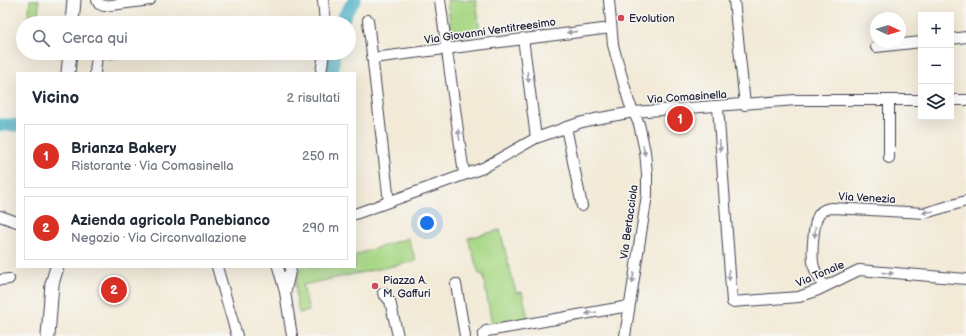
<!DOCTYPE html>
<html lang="it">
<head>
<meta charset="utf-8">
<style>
	:root { --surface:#fff; --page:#f6f6f7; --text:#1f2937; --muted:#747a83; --line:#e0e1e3; --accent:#d93025 }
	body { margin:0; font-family:"Balsamiq Sans",sans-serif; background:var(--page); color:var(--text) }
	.controls { position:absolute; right:12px; top:12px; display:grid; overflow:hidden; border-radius:0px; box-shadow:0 4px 16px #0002 }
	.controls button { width:36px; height:36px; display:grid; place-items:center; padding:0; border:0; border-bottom:1px solid var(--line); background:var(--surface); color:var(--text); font:20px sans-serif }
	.compass { position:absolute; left:870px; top:12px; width:36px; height:36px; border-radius:50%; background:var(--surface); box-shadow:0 4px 16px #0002; rotate:94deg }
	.you { position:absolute; left:427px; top:223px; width:14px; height:14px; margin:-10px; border:3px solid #fff; border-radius:50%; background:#1a73e8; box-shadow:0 0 0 6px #1a73e833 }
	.badge { display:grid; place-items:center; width:26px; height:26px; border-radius:50%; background:var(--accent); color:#fff; font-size:13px; font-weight:700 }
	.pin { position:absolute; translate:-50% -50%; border:2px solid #fff; box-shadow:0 1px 4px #0006 }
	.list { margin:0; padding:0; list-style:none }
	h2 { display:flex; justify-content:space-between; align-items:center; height:52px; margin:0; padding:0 16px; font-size:17px }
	h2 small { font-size:13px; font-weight:400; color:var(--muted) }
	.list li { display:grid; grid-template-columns:26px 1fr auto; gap:12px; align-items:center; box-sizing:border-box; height:64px; margin:0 8px 8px; padding:0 8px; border:1px solid var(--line); border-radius:0px }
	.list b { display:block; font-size:15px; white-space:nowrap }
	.list p { margin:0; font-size:13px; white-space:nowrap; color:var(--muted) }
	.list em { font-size:13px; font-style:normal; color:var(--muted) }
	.icon { flex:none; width:22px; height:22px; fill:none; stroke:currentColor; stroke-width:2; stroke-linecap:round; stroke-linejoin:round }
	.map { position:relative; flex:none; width:966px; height:336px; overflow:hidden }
	.search { position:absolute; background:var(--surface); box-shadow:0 4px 16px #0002; left:16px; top:16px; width:340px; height:44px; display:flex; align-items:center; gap:10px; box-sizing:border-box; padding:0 14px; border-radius:22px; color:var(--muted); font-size:15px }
	.panel { position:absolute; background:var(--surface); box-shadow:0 4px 16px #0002; left:16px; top:72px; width:340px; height:196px; border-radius:0px }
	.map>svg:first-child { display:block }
	.green { fill:#a9d886; stroke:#667d60 }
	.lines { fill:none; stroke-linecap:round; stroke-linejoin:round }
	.river { stroke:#46afc5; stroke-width:13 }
	.minor-casing { stroke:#414052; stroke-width:12 }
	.major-casing { stroke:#414052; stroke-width:15 }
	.minor { stroke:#fff; stroke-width:10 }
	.major { stroke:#fff; stroke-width:13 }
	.oneway { fill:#9c9ca7 }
	.poi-dot { fill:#d1495b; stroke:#f6f6f2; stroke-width:1.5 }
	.labels { text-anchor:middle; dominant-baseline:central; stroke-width:3; stroke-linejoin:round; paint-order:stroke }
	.poi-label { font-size:11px; fill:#22223b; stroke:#f6f6f2; text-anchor:start }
	.street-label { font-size:11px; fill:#22223b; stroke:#f6f6f2 }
</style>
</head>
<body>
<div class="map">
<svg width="966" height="336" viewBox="0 0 966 336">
	<rect width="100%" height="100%" fill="#f6f6f2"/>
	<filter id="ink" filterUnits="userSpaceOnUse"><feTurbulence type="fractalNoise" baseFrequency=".025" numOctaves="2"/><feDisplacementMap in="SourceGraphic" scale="8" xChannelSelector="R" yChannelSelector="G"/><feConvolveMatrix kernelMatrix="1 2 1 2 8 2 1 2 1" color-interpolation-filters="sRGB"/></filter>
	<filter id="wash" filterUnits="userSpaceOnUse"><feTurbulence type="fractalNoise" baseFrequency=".012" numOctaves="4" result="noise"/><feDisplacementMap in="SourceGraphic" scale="16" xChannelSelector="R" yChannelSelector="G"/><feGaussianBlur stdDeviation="0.9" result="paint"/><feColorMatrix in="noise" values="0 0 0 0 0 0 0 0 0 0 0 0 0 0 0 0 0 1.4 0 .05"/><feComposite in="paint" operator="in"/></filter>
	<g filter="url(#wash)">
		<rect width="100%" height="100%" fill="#f2ead7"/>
		<!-- green -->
		<path class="green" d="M30,0H39L38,22H28Z
			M447,0H476L480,33L452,37Z
			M500,230L516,293L522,292L528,318L492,325L483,274H479L468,238Z
			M408,238L416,261L303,285L309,311L299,313C296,297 293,283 300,267H355V255Z"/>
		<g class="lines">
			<!-- river -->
			<path class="river" d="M341,23L347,11L355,0
				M332,73L334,53
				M0,125H17"/>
		</g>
	</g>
	<g filter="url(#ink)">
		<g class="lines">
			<defs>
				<path id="minor" d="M97,0L99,4L104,6L150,0
					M323,0L325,23
					M440,0L464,174
					M609,0L613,45L629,102L639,124L645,151L647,174V195L625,336
					M734,0L745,105
					M368,20L389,202
					M523,38L536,138
					M951,39L966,37
					M876,47L921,42
					M373,58L611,28
					M95,73L97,55L112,53
					M321,73L324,53
					M889,100V158
					M951,100H966
					M718,107L732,302L799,297L818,290L859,270L966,279
					M566,127L582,206
					M355,214L483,168L536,138L579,123L595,119L634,112L796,100H921
					M0,216L17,222
					M217,267L237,336
					M278,267L285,292L292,336
					M0,280L9,279
					M456,284L465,336
					M824,287C821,281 816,274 814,267C811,257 813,223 819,214C823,209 827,208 833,208L925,213L966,201
					M286,290L291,267
					M383,293L390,301L398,336
					M483,336L486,331L494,330L623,307H629"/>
				<path id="major" d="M72,23L74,0
					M68,73L70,53
					M48,336L52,284L57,267"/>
			</defs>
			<!-- minor casing -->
			<use href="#minor" class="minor-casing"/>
			<!-- major casing -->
			<use href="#major" class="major-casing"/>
			<!-- minor -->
			<use href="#minor" class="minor"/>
			<!-- major -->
			<use href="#major" class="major"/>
		</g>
		<!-- one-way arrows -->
		<defs><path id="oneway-solid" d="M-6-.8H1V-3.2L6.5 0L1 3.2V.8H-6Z"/></defs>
		<g class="oneway">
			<use href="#oneway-solid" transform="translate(572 32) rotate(174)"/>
			<use href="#oneway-solid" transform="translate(528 77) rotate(83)"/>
			<use href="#oneway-solid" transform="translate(459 135) rotate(-98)"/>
			<use href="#oneway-solid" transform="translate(720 146) rotate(86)"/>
			<use href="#oneway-solid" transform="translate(644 150) rotate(79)"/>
			<use href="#oneway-solid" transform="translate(928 212) rotate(170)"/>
			<use href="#oneway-solid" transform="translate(815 232) rotate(94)"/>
			<use href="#oneway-solid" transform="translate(888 273) rotate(5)"/>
			<use href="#oneway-solid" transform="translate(729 275) rotate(86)"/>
			<use href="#oneway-solid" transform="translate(633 278) rotate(99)"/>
			<use href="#oneway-solid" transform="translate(591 313) rotate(170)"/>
		</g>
	</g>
	<!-- markers -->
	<g class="poi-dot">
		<circle cx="621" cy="18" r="4"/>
		<circle cx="375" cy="286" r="4"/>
	</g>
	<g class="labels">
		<!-- poi labels -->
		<g class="poi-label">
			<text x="629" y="18">Evolution</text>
			<text x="383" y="280">Piazza A.<tspan x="383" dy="13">M. Gaffuri</tspan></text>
		</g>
		<!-- street labels -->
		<g class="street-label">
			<text transform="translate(490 31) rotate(-8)">Via Giovanni Ventitreesimo</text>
			<text transform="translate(687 97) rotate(-4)">Via Comasinella</text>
			<text transform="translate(867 198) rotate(3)">Via Venezia</text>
			<text transform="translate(629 222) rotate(-82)">Via Bertacciola</text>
			<text transform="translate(820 274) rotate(-23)">Via Tonale</text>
		</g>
	</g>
</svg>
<div class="controls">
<button>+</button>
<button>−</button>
<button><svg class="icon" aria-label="layers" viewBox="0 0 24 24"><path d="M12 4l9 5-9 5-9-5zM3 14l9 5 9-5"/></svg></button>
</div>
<svg class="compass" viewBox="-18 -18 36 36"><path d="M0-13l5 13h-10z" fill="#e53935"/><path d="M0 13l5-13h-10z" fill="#747a83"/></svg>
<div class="you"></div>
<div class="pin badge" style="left:680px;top:119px">1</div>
<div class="pin badge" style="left:114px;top:290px">2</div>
<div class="search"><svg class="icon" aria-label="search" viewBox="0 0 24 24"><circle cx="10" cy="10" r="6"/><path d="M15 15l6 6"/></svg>Cerca qui</div>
<section class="panel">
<h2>Vicino<small>2 risultati</small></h2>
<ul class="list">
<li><span class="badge">1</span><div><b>Brianza Bakery</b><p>Ristorante · Via Comasinella</p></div><em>250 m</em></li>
<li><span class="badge">2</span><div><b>Azienda agricola Panebianco</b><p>Negozio · Via Circonvallazione</p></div><em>290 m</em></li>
</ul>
</section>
</div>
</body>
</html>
